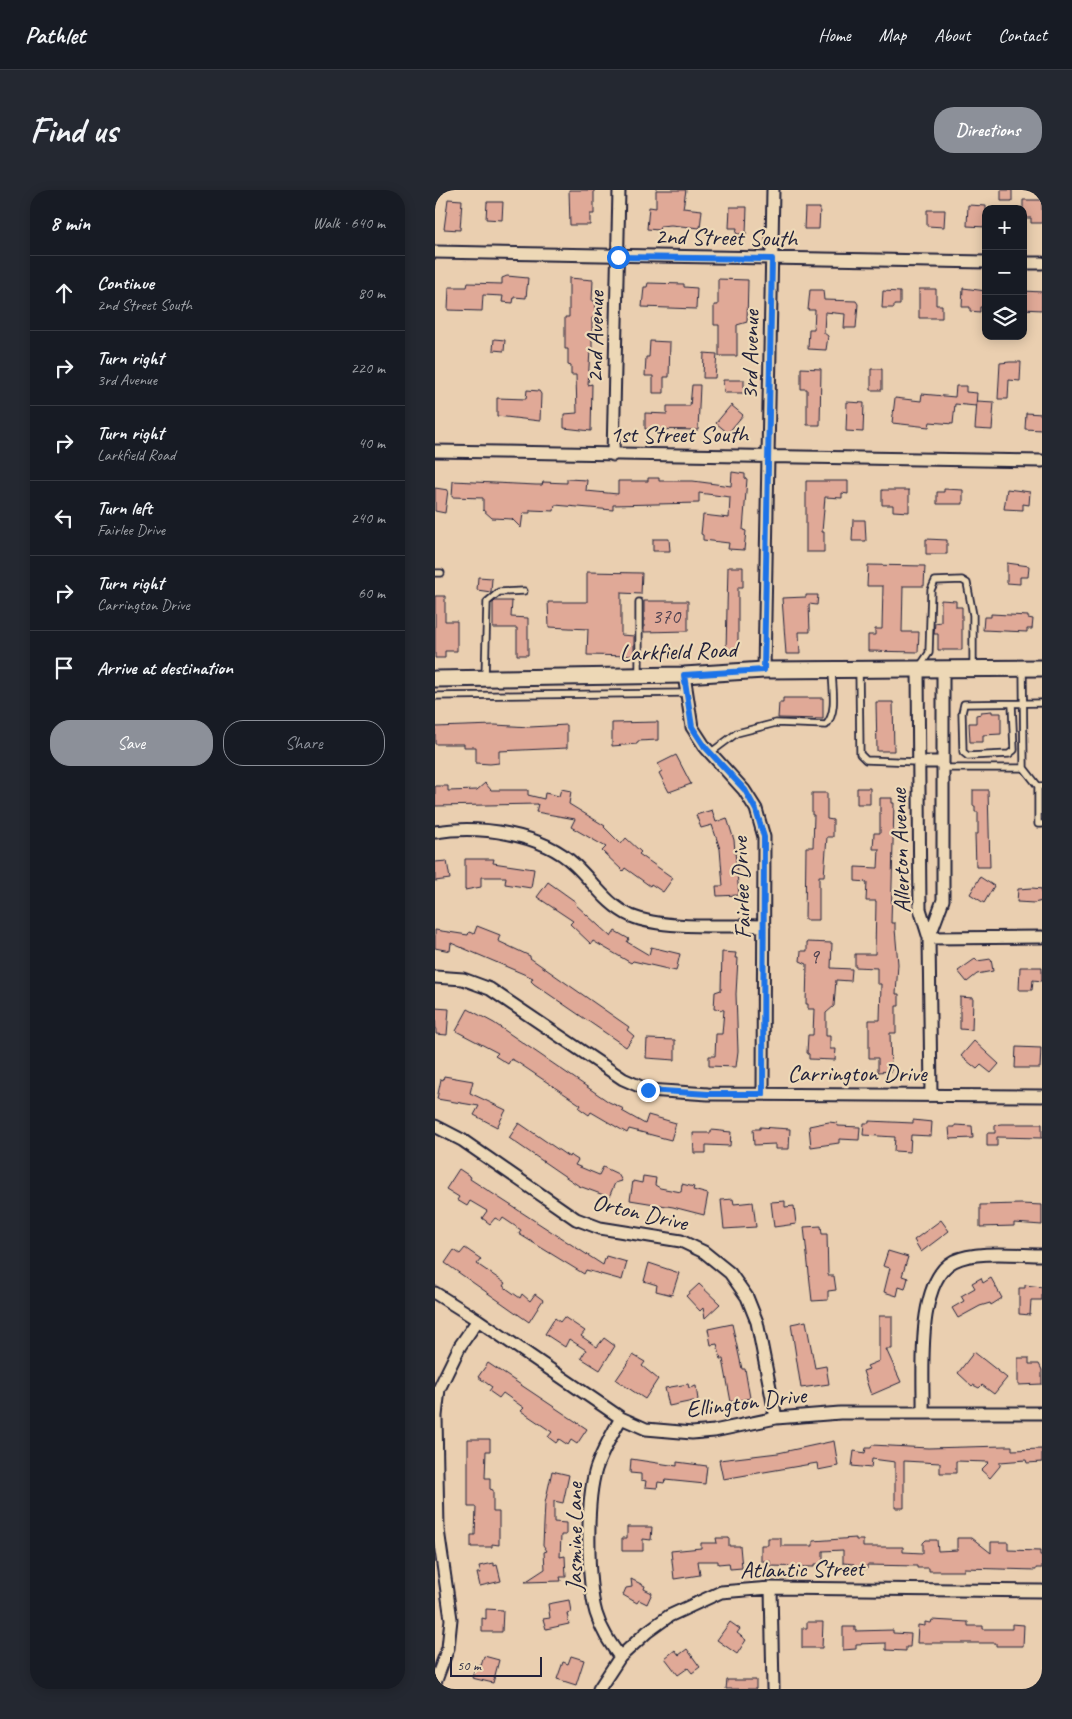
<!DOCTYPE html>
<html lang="en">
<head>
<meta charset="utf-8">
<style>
	:root { --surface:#171b24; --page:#242831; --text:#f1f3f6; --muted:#9ea1a6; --line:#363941; --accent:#8c9099 }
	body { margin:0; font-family:Caveat,sans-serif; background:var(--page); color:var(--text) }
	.controls { position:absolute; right:15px; top:15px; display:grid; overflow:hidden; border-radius:10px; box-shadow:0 2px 12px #0003 }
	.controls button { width:45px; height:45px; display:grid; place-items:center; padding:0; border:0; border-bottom:1px solid var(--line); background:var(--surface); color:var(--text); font:25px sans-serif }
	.scale { position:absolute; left:15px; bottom:12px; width:92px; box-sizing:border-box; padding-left:5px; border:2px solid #22223b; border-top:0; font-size:14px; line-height:18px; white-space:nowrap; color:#22223b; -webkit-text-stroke:4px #edd8b6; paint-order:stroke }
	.stop { position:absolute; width:15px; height:15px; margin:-11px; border:4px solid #1a73e8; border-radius:50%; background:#fff }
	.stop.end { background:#1a73e8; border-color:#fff; box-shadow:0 1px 5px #0008 }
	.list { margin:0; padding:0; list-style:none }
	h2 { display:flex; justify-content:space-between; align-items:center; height:65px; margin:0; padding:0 20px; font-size:21px }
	h2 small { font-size:16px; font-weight:400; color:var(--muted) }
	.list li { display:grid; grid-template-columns:32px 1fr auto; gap:15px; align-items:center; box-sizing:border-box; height:75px; padding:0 20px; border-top:1px solid var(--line) }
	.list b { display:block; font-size:19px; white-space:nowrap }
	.list p { margin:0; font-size:16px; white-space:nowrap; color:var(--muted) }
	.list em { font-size:16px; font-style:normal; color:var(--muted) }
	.actions { display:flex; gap:10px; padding:15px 20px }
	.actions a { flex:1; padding:11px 0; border:1px solid var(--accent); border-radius:20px; text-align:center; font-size:18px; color:var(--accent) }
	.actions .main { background:var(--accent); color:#fff }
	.icon { flex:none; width:28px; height:28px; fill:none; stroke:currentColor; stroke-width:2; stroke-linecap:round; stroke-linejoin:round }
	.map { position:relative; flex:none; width:607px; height:1499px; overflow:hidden; border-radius:20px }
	header { display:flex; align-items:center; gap:30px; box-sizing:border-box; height:70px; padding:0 25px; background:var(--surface); border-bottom:1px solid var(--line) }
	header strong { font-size:24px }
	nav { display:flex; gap:28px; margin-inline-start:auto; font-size:18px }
	.intro { display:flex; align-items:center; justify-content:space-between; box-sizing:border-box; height:120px; padding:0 30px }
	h1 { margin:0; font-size:35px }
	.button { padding:12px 22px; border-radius:20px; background:var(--accent); color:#fff; font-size:18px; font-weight:700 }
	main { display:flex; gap:30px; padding:0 30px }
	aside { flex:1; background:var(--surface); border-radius:20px; box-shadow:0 2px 12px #0003 }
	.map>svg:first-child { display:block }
	.building { fill:#e0a997; stroke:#22223b }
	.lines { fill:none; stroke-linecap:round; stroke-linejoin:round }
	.lane-casing { stroke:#22223b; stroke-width:9 }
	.street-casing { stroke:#22223b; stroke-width:15 }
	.secondary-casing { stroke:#22223b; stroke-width:19 }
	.lane { stroke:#edd8b6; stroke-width:5.5 }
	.street { stroke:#edd8b6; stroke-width:11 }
	.secondary { stroke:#edd8b6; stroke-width:15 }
	.route { stroke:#1a73e8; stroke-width:6 }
	.labels { text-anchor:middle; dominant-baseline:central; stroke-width:4.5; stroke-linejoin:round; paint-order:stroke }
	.number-label { font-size:21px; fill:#524452 }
	.street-label { font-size:24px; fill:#22223b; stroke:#edd8b6 }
</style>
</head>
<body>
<header>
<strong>Pathlet</strong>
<nav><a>Home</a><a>Map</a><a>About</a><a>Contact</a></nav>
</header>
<div class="intro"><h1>Find us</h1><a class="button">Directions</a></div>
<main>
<aside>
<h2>8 min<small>Walk · 640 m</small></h2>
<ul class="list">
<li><svg class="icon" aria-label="ahead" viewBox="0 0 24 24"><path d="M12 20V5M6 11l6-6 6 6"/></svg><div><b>Continue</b><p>2nd Street South</p></div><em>80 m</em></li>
<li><svg class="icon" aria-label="right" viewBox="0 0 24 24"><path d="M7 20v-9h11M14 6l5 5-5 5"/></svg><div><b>Turn right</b><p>3rd Avenue</p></div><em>220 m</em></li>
<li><svg class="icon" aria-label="right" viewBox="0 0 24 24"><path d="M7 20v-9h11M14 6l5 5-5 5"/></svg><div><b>Turn right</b><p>Larkfield Road</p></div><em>40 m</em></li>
<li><svg class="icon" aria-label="left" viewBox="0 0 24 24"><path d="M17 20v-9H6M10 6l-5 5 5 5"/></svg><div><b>Turn left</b><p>Fairlee Drive</p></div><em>240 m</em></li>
<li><svg class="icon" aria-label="right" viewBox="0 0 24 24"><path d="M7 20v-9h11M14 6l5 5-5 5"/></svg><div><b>Turn right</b><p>Carrington Drive</p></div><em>60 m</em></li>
<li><svg class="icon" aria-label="arrive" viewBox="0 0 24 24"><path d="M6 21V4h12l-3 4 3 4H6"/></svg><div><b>Arrive at destination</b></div></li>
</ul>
<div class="actions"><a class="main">Save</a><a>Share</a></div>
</aside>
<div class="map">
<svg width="607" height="1499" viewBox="0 0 607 1499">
	<rect width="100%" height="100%" fill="#eacfb0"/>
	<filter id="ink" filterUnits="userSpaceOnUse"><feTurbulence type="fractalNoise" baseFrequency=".02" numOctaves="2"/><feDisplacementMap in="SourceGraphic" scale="10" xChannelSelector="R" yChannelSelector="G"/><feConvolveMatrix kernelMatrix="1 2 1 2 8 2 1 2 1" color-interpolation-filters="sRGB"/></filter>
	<g filter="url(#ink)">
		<!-- building -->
		<path class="building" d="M134,0H159V24H155V35H135Z
			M221,0H251L248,18L267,20L265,38L236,35L225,36L224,40L212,39L214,17L221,18Z
			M566,0H577V11H566Z
			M13,9L27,10L25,40L9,39Z
			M588,10H607V33H596V28H588Z
			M52,12H68L67,30L51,29Z
			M533,15L551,16V37L532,36Z
			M295,17H312L311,44H301L302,38H294Z
			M370,18H385L384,39H369Z
			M492,20H510L509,37L492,36Z
			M72,86L93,88L91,108L79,107L78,113L67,112L68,106L48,105L47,121L13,120L14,97H32L33,93L67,94V88Z
			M134,88L158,90L157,111H160L161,128H157V159H155L153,195L157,194L156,241L129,238V224L142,223L141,185H136V176L133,175V159H130V127H134Z
			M283,89L313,90L312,132L302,135V166H284V135H279V115H283Z
			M213,93L249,94V97L262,98L261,119L207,117L209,97H212Z
			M528,98L551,101V117H545V122L535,121V117H527Z
			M484,99H501V115H507V128H484Z
			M375,100H388L389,110L421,111L423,114L421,138H409L410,124L390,122L389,143L393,146L391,160L373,159L374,139H379L380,120H373Z
			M448,101L465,102V115H459V118H447Z
			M588,101L607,102V120L588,119Z
			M59,149L70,150L69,161L58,160Z
			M215,151L235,152L234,187H229V203H218V186H210L211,167H214Z
			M269,163L282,164L280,188H268Z
			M575,172H586L585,191L574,190L573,209H563L565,173Z
			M366,178L386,179L385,235H372V199H366Z
			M436,179H447V200H436Z
			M288,190H309V203H289Z
			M257,195H265L263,240L210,239V223L232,224V216H255Z
			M521,196H531V202L542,203L541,216L520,214L518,234L495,232L494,237L457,233L460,208L486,211L487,204L520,207Z
			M92,200L104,201L106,204L105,231L62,226V208L91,209Z
			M542,211L559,212L557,240L540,239Z
			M412,212L429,213L428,242L411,241Z
			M296,215L308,225L293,243L281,233Z
			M591,223L607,224V240L590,239Z
			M297,282L310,284V288L312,289L308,340L311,341L309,360L293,359L294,353L268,350V345L266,344L268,325L294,328L295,307L264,303V313L178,315V320L120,315L119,321L95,320V323H88L86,338L77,329L57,328L48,320V308L17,307L18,291L101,295H107L108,292L132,293V289L152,290L151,301L183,304V291H213V288H224V291H258L296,296Z
			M371,291H413V304L407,303V308L390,307L387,342H389V362H371Z
			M0,298L13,300L10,323L0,321Z
			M509,299L528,300V314H502V302H509Z
			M572,299L595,302L594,315L588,314V320L569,319Z
			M447,300H474V322L458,321V315H447Z
			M418,330H430L431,351H417Z
			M218,349H234L235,361H218Z
			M491,349L512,350V364H491Z
			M572,373L594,376L593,387H585V394L572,393Z
			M433,375L490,376L489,396H468L467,442H484L483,462L433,461V445H440V439H447L448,396H432Z
			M293,377H308V397H303V460H291Z
			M152,382L207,383L206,404L186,403V445L199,446V466L152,465L153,439L114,437L113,412H152Z
			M43,387L57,388L56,402L42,400Z
			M371,405H383L382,415L374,414L375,442H364L365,464H351L347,408L371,407Z
			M0,406H10V431H22V461H10V468H0Z
			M506,410L521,411V417H527V460H503V444H499L500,433L506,432Z
			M60,411H77L76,427L93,428V465H82V438H58V413Z
			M209,411H253V441L209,442Z
			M556,424L593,426V428L598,429L597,439H592V442L548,440L549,427H556Z
			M348,508H388V529L343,528L344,513H348Z
			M441,512H458L459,561H442Z
			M557,521V523H566V544L548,545V552H535L534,533H541V525L546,524V522Z
			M223,532V550L203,551L202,554L177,556V533Z
			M60,535L95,537L132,535V558L64,561V573L55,574L41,573V557H29V554H0V537Z
			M241,565L256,594L234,602L224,583L227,581L223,574Z
			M50,593L56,600H93V605L109,609L110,603L124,606L126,599L136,601L134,614L170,636L169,637L186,654L191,648L206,662L204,664L238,688L228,702L216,694L215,696L190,678L188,681L167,661L171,657L136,637L140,629L101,622L103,614L0,616V596H13V601L42,600Z
			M422,598H435V614H422Z
			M538,600H553L555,677H541L540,644H543V622H540V616H538Z
			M377,603H392V629L398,630V647H392L389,686H384V730H370L371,657H378L379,625H377Z
			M445,608H457V613H459L456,733H460V739L463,774L461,804H464V816H461V843H455L456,881L443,882V868H434V830H445L446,794H442V778L420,777V764H440L441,711H431L432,692L420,691V677L443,678L444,659H438L439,643H445Z
			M277,620L281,632L292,628L299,650L304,705L282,706L281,696H288L285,659L277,635L266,638L261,625Z
			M30,669H59L58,673L99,679L96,698L70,694L71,687H46V697L30,700Z
			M12,671L15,689L0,691V672Z
			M545,687L559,696L549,713L535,704Z
			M113,692L141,712L140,714L176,747L180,741L194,749L192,752L214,765L216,757L245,764L241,781L198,771L196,773L158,751L156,754L135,734L138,731L102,707Z
			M597,698L607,699V711L599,713L582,712L583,699Z
			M42,736L65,745L63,751L95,766V768L194,837L192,840L199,846L191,857L99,794L96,791L98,788L16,753L15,761L0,758V740L33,745L34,742L39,744Z
			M372,752L397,753L396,778L417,779L416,791L401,790L399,816L391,823V846H395V859H401L400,870L374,869V864L372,863L373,845H378L379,819H373V814H371L372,774L365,771L366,761H372Z
			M287,762L301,763L300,768H303L301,804L303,861L301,877L274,876V866H280L281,844H287L289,820L279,819L280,802L286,800Z
			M540,769L542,771L556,769L558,781L542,784L532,792L523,781Z
			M585,777H607V791L598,790L597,800H584Z
			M525,807L538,808L537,840L525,839Z
			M0,818L14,819L12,845L1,844Z
			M33,819L59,833L174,912L189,919L187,921L210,934L213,925L241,933L236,950L194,939L192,943L156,922L154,925L144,918L146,915L82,872L76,869L73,874L60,866L63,863L21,841Z
			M212,849L240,850V870L211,868Z
			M539,851L564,874L556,883L546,875L542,879L526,866Z
			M581,857L606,858L605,878H580Z
			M9,886L38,891L35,903L71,920L62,937L39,925L44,916L2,909L6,889L8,890Z
			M478,930L497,932L496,946L476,945L475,962L459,961L460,947L428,945L429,933H434V931L478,933Z
			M394,932L402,933L403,936L425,937L424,950L404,949V953L376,957L374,936Z
			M84,933L134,967L135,965L143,970L140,975L164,985L168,977L183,984L187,991L180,993L174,1007L144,996L74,948Z
			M566,934H607V948L562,947V956H552V943H560V935Z
			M520,935L537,936L538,948L515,949L514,937H520Z
			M325,937L355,939L354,959H340V954L319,955L318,939H325Z
			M276,940L296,942L295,956L271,955V963H259L258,943H276Z
			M24,979L36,987L35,989L168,1075L171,1066L192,1072L187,1090L151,1080L149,1084L84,1044L86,1040L68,1028L66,1031L60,1028L55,1034L47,1028L52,1021L35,1011L32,1016L22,1010L24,1007L11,999Z
			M208,986L221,988L220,995L225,998L246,1002L247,994L259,997L258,1000L273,1004L269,1025L238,1017L195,1010L198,991L207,993Z
			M298,1009L299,1014L318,1012L321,1037L289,1039L286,1010Z
			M350,1011V1017L359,1016L361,1034L339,1037L336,1012Z
			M586,1014L607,1015V1035L579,1033V1036L545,1037V1015Z
			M506,1030L514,1041L486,1062L479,1050Z
			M386,1036L387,1044H392L393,1086H399L401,1100L393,1101V1110L377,1111L369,1037Z
			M30,1058L46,1069L42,1074L70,1093L68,1096L85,1108L87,1104L95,1111L100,1104L108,1110L94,1132L10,1073L19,1060L25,1064Z
			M453,1061L473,1067L467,1086L473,1088L470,1099L464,1097L462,1106L449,1102L455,1078L448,1076Z
			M214,1073L244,1083L237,1105L221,1101L222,1095L209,1091Z
			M546,1088L548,1093L556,1088L567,1108L556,1115L555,1113L545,1116L523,1128L517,1118L529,1111L526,1106L540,1098L537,1093Z
			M264,1094L285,1114L270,1128L268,1118L265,1121L251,1106Z
			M590,1095L607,1097V1110H596L595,1125L584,1124V1098H590Z
			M444,1126H457V1159H451L466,1192L436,1205L428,1181L434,1179L432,1176L444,1171Z
			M129,1127L150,1141L146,1146L162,1157L169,1148L180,1156L165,1180L146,1168L151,1160L134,1149L130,1157L110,1144L120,1128L125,1132Z
			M371,1131L380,1178L391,1176L394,1194L366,1198L356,1134Z
			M297,1134L307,1179H310L315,1208L296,1212L288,1169H286L282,1154L276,1155L273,1139Z
			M539,1162L572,1188L559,1204L547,1195L544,1198L538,1195L537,1196L523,1183Z
			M198,1165L210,1172L207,1176L223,1189L210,1209L181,1190Z
			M583,1168H594V1174H604L607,1180V1194L583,1195Z
			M53,1173L152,1239L142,1254L136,1250L133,1255L124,1249L121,1253L113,1247L117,1242L86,1221L89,1218L68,1203L64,1208L54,1201L57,1197L43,1187Z
			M253,1194L254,1198L261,1196L263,1210L234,1216L230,1198Z
			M33,1249H55V1261H51L50,1288H55V1299L58,1300V1322H64V1355L57,1354V1357H36V1345H40L41,1317H33Z
			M399,1251L403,1276L383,1280L382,1273L288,1289L284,1270L343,1263Z
			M437,1255L493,1258L568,1256H577V1260L607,1259V1272L592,1273L591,1270L565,1272V1276L555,1288L546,1280L554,1272L521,1271V1283H505V1273L469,1271V1318H460V1272L437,1269L436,1278L417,1276L419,1261L430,1263L431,1258H436Z
			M196,1269L242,1276V1272L272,1276L270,1294L230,1290L229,1293L223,1292L222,1298L210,1297L211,1291L206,1290V1284L195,1283Z
			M117,1281L134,1285L128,1313L119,1311V1332L131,1333V1345H126L125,1367L130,1366L131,1387H125L126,1391L90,1392L110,1379L109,1362L112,1361L108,1355L110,1313Z
			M192,1337H217L216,1350L208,1349V1361H187V1348H192Z
			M281,1348H294V1356H305L307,1378L295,1379L294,1373L283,1374V1371H263L265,1385L239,1389L236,1361L266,1358V1353H282Z
			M333,1348H346V1356H378V1351L421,1348V1350H428V1357H468V1362L488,1363V1353L491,1350H502L503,1361L522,1360V1348H537L556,1363V1352H573V1360L605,1361V1365H607V1378H601V1380L529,1378V1381H494V1378H482V1376L432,1375V1379H419V1374L408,1373V1360L388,1361V1374H379V1377L335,1376V1371H326V1355H333Z
			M59,1373V1376L62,1375L66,1391L45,1396L42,1383H46L44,1376Z
			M196,1389L210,1396L209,1399L217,1403L212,1414L204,1410L202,1413L188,1405L191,1398L197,1397Z
			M134,1410L136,1422L132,1423L134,1434L111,1439L108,1429L115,1428L113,1414Z
			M51,1419L68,1420L67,1442H47V1428L51,1429Z
			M497,1430L533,1432V1436H548V1439H577V1434L589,1435L588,1456H561V1453H482L483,1435L490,1436V1432L496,1433Z
			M295,1432L305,1439L302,1443L311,1450L302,1464L282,1450Z
			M372,1432H388L387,1458H367V1438H372Z
			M408,1437H420V1441L458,1440V1443L476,1444L475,1457H471V1461L451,1460V1453L421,1454V1459L408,1460Z
			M252,1459L265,1477L257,1483L253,1478L243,1485L230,1468L240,1460L244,1465Z
			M49,1466L64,1470L58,1493L37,1488L41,1475L46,1476Z
			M136,1466L149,1470L141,1495L122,1489L128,1472L133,1474Z
			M292,1490H321V1499H291Z"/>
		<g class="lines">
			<defs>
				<path id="lane" d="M0,383H6
					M204,412V485
					M485,476L494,463L496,400L500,391L527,390L532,393L538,425V477
					M588,478L589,578L603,596H607
					M424,479L425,564L431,570L483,572
					M50,487L52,412L64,402L89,401
					M0,506L251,503
					M577,514L579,560L574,564L533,566L528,562L527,523L529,514L607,513
					M275,563L302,543L341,533L391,535C403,521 397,497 397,480
					M508,578H589
					M603,596V634H607"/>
				<path id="street" d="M0,62L551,72
					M588,73H607
					M0,261L607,271
					M178,265L184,0
					M483,479L485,719L494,748L496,904
					M329,480L338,0
					M249,485L257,537L270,557L309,600L321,619L329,647L328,904
					M483,572H508
					M0,642C44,635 107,643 140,675C159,693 172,715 196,726C229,740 293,735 329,736
					M494,748L508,710V479
					M494,748L607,747
					M0,787L28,789L55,799L188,889L213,900L273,904L607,906
					M0,936L27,950L141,1029L165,1038L246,1051L269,1062L295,1083L312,1107L322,1132L341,1228
					M0,1103L43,1130L186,1228L211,1239L257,1243L279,1241L341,1228L405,1223H607
					M488,1223C489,1185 480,1091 519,1071C540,1060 583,1065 607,1065
					M336,1398L338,1499
					M185,1467C175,1453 166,1440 161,1423C152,1391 151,1311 161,1279C167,1261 177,1244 186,1228
					M0,1493L13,1458L16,1429L3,1340L1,1226L4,1199L25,1156L43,1130
					M164,1499L185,1467L212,1442L234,1426L286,1402L336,1398L607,1401"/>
				<path id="secondary" d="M0,489L249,485L329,480L607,478"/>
			</defs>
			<!-- lane casing -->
			<use href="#lane" class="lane-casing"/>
			<!-- street casing -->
			<use href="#street" class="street-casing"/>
			<!-- secondary casing -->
			<use href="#secondary" class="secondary-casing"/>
			<!-- lane -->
			<use href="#lane" class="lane"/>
			<!-- street -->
			<use href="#street" class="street"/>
			<!-- secondary -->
			<use href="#secondary" class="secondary"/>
		</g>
	</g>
	<g class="lines" filter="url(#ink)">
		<!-- route -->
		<path class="route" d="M183,67L337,69L329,480L249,485L257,537L270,557L310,600L321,620L329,647L328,904H273L213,900"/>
	</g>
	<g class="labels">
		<!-- number labels -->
		<g class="number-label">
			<text x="231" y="426">370</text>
			<text x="379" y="766">9</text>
		</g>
		<!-- street labels -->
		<g class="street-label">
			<text transform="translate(291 47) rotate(1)">2nd Street South</text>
			<text transform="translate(160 147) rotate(-89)">2nd Avenue</text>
			<text transform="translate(315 165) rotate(-89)">3rd Avenue</text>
			<text x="244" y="244">1st Street South</text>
			<text transform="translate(243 461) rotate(-2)">Larkfield Road</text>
			<text transform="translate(465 661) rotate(-92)">Allerton Avenue</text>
			<text transform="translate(306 698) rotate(-92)">Fairlee Drive</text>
			<text x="422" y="883">Carrington Drive</text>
			<text transform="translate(205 1022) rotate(13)">Orton Drive</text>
			<text transform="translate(311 1212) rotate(-7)">Ellington Drive</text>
			<text transform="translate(139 1347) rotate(-90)">Jasmine Lane</text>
			<text transform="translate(367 1379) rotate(-1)">Atlantic Street</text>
		</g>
	</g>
</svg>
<div class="controls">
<button>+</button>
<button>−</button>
<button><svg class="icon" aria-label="layers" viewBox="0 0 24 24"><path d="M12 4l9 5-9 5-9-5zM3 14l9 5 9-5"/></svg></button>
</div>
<div class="scale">50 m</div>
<div class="stop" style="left:183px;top:67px"></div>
<div class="stop end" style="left:213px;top:900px"></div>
</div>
</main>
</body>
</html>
